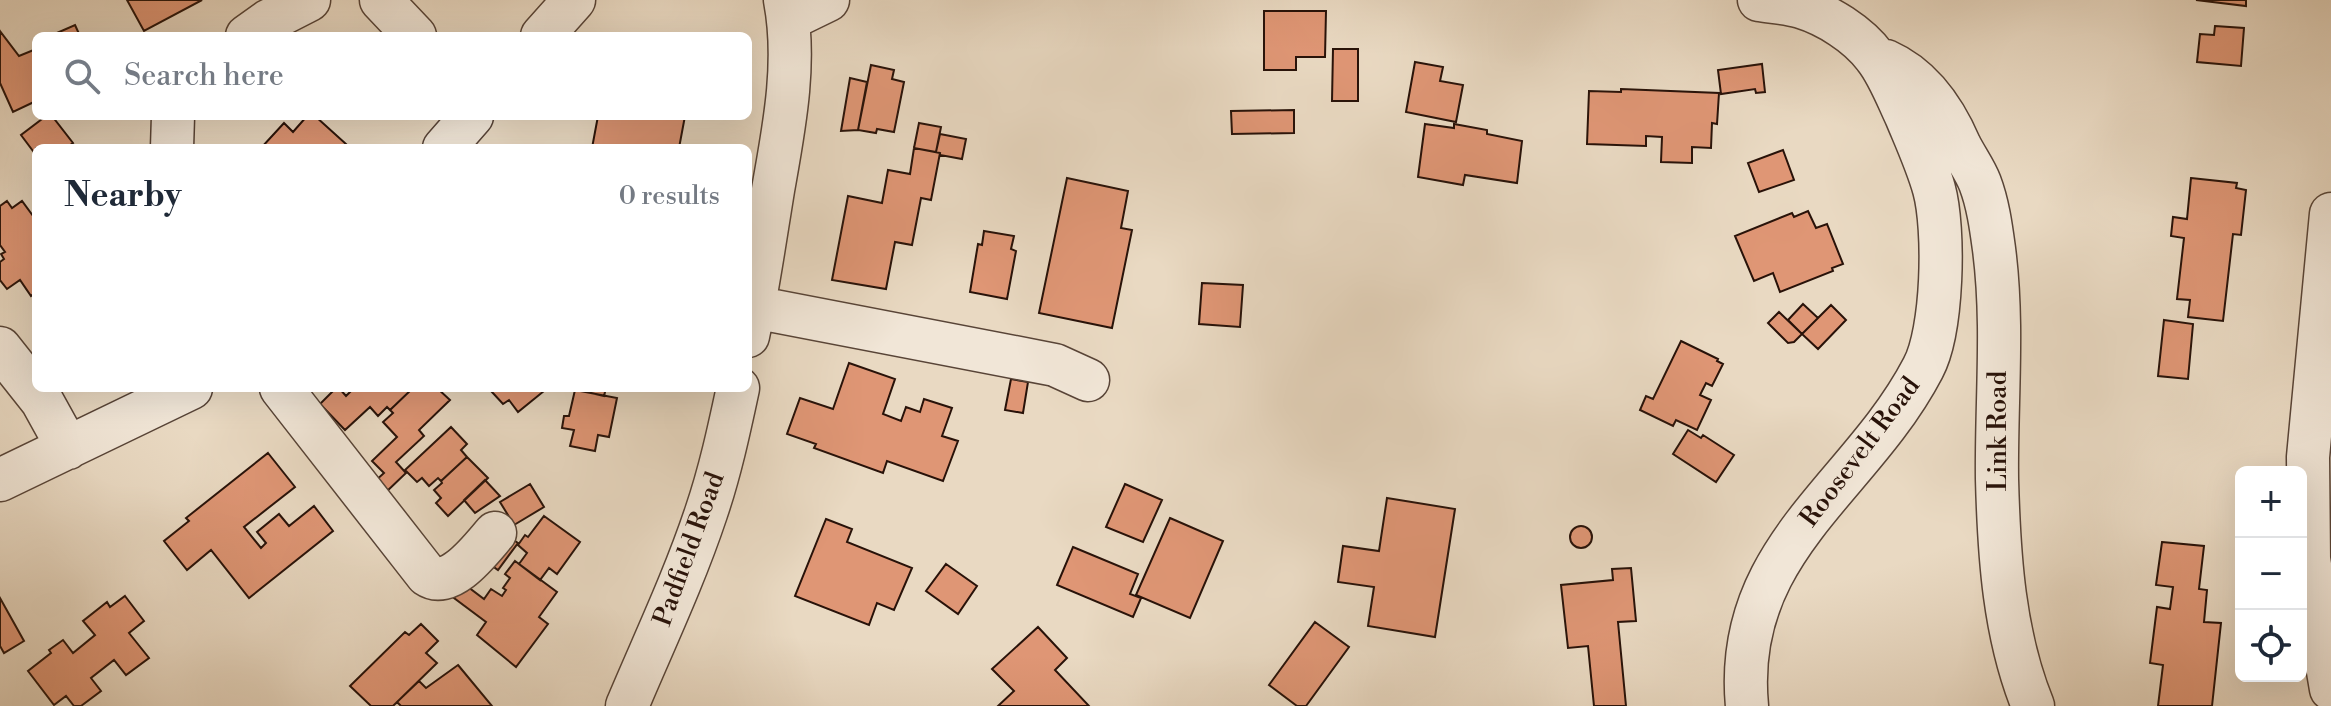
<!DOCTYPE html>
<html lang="en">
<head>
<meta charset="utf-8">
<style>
	:root { --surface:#fff; --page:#f2f2f3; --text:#1f2937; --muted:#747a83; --line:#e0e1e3 }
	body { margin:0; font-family:"Libre Bodoni",serif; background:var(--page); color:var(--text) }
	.controls { position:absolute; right:24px; bottom:24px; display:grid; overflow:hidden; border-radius:12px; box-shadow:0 8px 32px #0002 }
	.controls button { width:72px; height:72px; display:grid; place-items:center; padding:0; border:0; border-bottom:2px solid var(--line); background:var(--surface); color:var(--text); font:40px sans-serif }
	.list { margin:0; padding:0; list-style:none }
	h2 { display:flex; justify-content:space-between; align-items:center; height:104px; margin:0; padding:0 32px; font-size:34px }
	h2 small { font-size:26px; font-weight:400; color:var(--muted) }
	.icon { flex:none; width:44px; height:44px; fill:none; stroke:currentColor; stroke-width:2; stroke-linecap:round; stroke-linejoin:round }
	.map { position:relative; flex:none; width:2331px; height:706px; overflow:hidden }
	.search { position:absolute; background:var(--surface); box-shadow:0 8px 32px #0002; left:32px; top:32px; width:720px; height:88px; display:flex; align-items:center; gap:20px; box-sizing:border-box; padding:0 28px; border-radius:12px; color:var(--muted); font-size:30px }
	.panel { position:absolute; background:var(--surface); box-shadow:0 8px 32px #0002; left:32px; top:144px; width:720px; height:248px; border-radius:12px }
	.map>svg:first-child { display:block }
	.building { fill:#df9675; stroke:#281209; stroke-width:2 }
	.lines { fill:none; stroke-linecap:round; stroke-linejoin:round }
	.minor-casing { stroke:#584437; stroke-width:45 }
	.minor { stroke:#f1e6d7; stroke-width:42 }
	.labels { text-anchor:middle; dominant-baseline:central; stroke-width:6; stroke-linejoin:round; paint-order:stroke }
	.street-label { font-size:26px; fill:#281209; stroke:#f1e6d7 }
</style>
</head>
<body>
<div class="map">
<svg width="2331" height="706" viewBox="0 0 2331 706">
	<rect width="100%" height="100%" fill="#e9d9c2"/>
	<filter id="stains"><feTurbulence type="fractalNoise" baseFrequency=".0025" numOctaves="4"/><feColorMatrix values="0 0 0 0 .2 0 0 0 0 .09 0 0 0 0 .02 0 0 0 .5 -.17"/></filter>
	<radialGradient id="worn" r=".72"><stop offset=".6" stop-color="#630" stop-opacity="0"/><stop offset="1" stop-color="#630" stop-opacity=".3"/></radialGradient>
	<!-- building -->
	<path class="building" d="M127,0H202L144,31Z
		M2196,0H2246V6Z
		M1264,11H1326L1325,57H1296V70H1264Z
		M75,25L80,36H50Z
		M2215,26L2244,28L2241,66L2197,62L2200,34L2214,35Z
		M0,31L19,56L36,49V101L13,112L0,83Z
		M1333,49H1358V101H1332Z
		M1415,62L1443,67L1440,81L1463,85L1456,122L1406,112Z
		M1762,64L1765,92L1756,93L1755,89L1721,94L1718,70Z
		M871,65L894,70L892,79L904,82L894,132L877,129L876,133L858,130Z
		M850,78L867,82L858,130L841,131Z
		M1621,89L1719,93L1717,124L1712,123L1711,148L1692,147V163L1661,162L1662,137L1646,136V146L1587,144L1589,91L1621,92Z
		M1294,110V133L1232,134L1231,111Z
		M46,116H52L73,143L66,148H36V155L21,135Z
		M307,116H315L346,144L342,148H261L284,123L293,132Z
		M598,116H685L679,148H592Z
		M919,123L941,127L936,152L914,148Z
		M1425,124L1454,128V124L1487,130V134L1522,141L1517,183L1465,175L1463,185L1418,177Z
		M940,134L966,139L962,159L940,155V153L936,152Z
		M914,148L940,153L931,200L921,198L912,245L895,242L886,289L832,280L848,196L882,203L888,170L910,174Z
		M1783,150L1794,180L1759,192L1748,163Z
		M1067,178L1128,191L1121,228L1132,230L1112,328L1039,313Z
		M2191,178L2237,183L2236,188L2246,190L2241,235L2233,234L2223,321L2188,317L2190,300L2177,299L2184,238L2171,236L2173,217L2187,219Z
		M7,201L12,208L22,201L36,220V292L31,296L20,280L7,289L0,280V262L4,259L1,254L5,252L0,245V206Z
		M1808,211L1816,228L1827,224L1843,264L1832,268L1833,271L1780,292L1773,273L1754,281L1735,236L1792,213L1794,217Z
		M984,231L1014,236L1011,249L1016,251L1007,299L970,292L978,244L982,245Z
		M1202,283L1243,285L1240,327L1199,324Z
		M1803,304L1818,318L1802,334L1788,320Z
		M1831,305L1846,320L1818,349L1802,334Z
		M1779,312L1802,334L1794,342L1788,343L1768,323Z
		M2164,320L2193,324L2188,379L2158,376Z
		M1681,341L1718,359L1717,361L1723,364L1712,386L1706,383L1700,395L1711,400L1697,430L1676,420L1673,426L1640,410L1646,396L1653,399Z
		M849,363L895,379L883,414L901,421L906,407L920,412L924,399L952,408L942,436L958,441L943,481L887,461L883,473L814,448L816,444L787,434L800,398L833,409Z
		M1011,379L1028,382L1023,413L1005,410Z
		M336,388H339L346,396L354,388H413L390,410L387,407L378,416L370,407L345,430L320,404Z
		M413,388H437L450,400L419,430L424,436L396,462L406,473L384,494L374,482L384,473L372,461L397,437L383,422L393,413L390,410Z
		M497,388H541L544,391L518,412L509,400L503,404L492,392Z
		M570,388H606L604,396Z
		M575,390L617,398L609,437L598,435L595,451L570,446L574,430L562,428L564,416H569Z
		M451,427L467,444L461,450L467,457L441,481L438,478L429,486L422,478L417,482L405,470Z
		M1688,430L1701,438L1703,435L1734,455L1716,482L1673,454Z
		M268,453L295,487L244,527L261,548L266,543L257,532L279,514L289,526L314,506L333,531L249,598L211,550L187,570L164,541L189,521L186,518Z
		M467,457L488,478L448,516L436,503L441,498L434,490L442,483L441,481Z
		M485,480L500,496L475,513L464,500Z
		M530,484L544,507L514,525L500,502Z
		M1125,484L1162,500L1143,542L1106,527Z
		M1387,498L1455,509L1435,637L1368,626L1374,587L1338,582L1343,546L1379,551Z
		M544,516L580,542L557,574L549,568L540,580L519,564L527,553L518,545L525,535L528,537Z
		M1170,518L1223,541L1190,618L1136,595Z
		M826,519L852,529L847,542L912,568L894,610L877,603L869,625L795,596Z
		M1570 537a11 11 0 1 1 22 0a11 11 0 1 1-22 0Z
		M503,533L518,543L498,570L484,560Z
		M2162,542L2204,546L2199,589L2207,590L2204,622L2221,623L2212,706H2158L2163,665L2150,663L2157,607L2170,609L2173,587L2156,585Z
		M1073,547L1138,574L1130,594L1141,598L1133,617L1057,585Z
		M515,561L557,592L539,617L548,624L516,667L477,635L486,622L454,598L464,584L484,599L491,589L502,596L506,590L503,588L510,578L505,574Z
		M946,564L977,586L958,614L926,591Z
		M1631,568L1636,621L1618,622L1626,706H1594L1588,646L1568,648L1561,585L1613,580L1612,569Z
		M125,596L144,621L129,633L149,658L126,675L114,660L91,678L101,691L81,706H74L66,696L54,705L28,671L51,653L49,650L63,640L73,653L95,635L83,621L107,602L110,607Z
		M0,598L24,641L4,653L0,646Z
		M1315,622L1349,647L1306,706H1297L1269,685Z
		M421,624L438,641L426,653L437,663L393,706H371L350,686L405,632L409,635Z
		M1038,627L1067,658L1055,670L1089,706H998L1014,691L992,669Z
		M458,665L492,706H401L397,702L419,681L426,688Z"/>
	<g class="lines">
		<defs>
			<path id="minor" d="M381,0L415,36
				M789,19L828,0
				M247,36L268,21L309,0
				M542,36L574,0
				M1886,61C1922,77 1945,111 1960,146C1966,158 1975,170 1980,183C1988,204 1991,227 1994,249C2004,325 1996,403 1997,479C1999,556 2004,635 2033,706
				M172,148L173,116
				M444,148L472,116
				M2331,214L2308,457L2309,559L2331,689
				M754,307L1055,365L1088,380
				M748,336C758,288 765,239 773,190C784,128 797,63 785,0
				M0,348L42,401L68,448
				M281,388L427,575C450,591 481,549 495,533
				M0,480L191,388
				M627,706C654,642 684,579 706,513C720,472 729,430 738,388
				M1747,706C1732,549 1860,489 1923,368C1943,331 1945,229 1934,189C1927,164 1916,140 1906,116C1897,97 1888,73 1875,57C1858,34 1827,15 1801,7C1788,3 1772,2 1759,0"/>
		</defs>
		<!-- minor casing -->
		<use href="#minor" class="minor-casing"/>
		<!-- minor -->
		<use href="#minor" class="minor"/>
	</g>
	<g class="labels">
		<!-- street labels -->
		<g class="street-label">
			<text transform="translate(1998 431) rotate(-90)">Link Road</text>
			<text transform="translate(1860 452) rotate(-53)">Roosevelt Road</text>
			<text transform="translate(689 549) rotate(-70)">Padfield Road</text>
		</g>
	</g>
	<rect width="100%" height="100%" filter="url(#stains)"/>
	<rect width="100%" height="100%" fill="url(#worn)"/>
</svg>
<div class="controls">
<button>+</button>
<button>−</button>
<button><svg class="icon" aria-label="locate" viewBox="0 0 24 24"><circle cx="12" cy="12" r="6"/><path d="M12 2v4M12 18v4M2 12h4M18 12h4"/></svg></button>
</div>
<div class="search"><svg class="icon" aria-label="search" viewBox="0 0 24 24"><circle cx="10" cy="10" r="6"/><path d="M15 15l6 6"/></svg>Search here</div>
<section class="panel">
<h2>Nearby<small>0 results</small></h2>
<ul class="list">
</ul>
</section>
</div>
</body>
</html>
